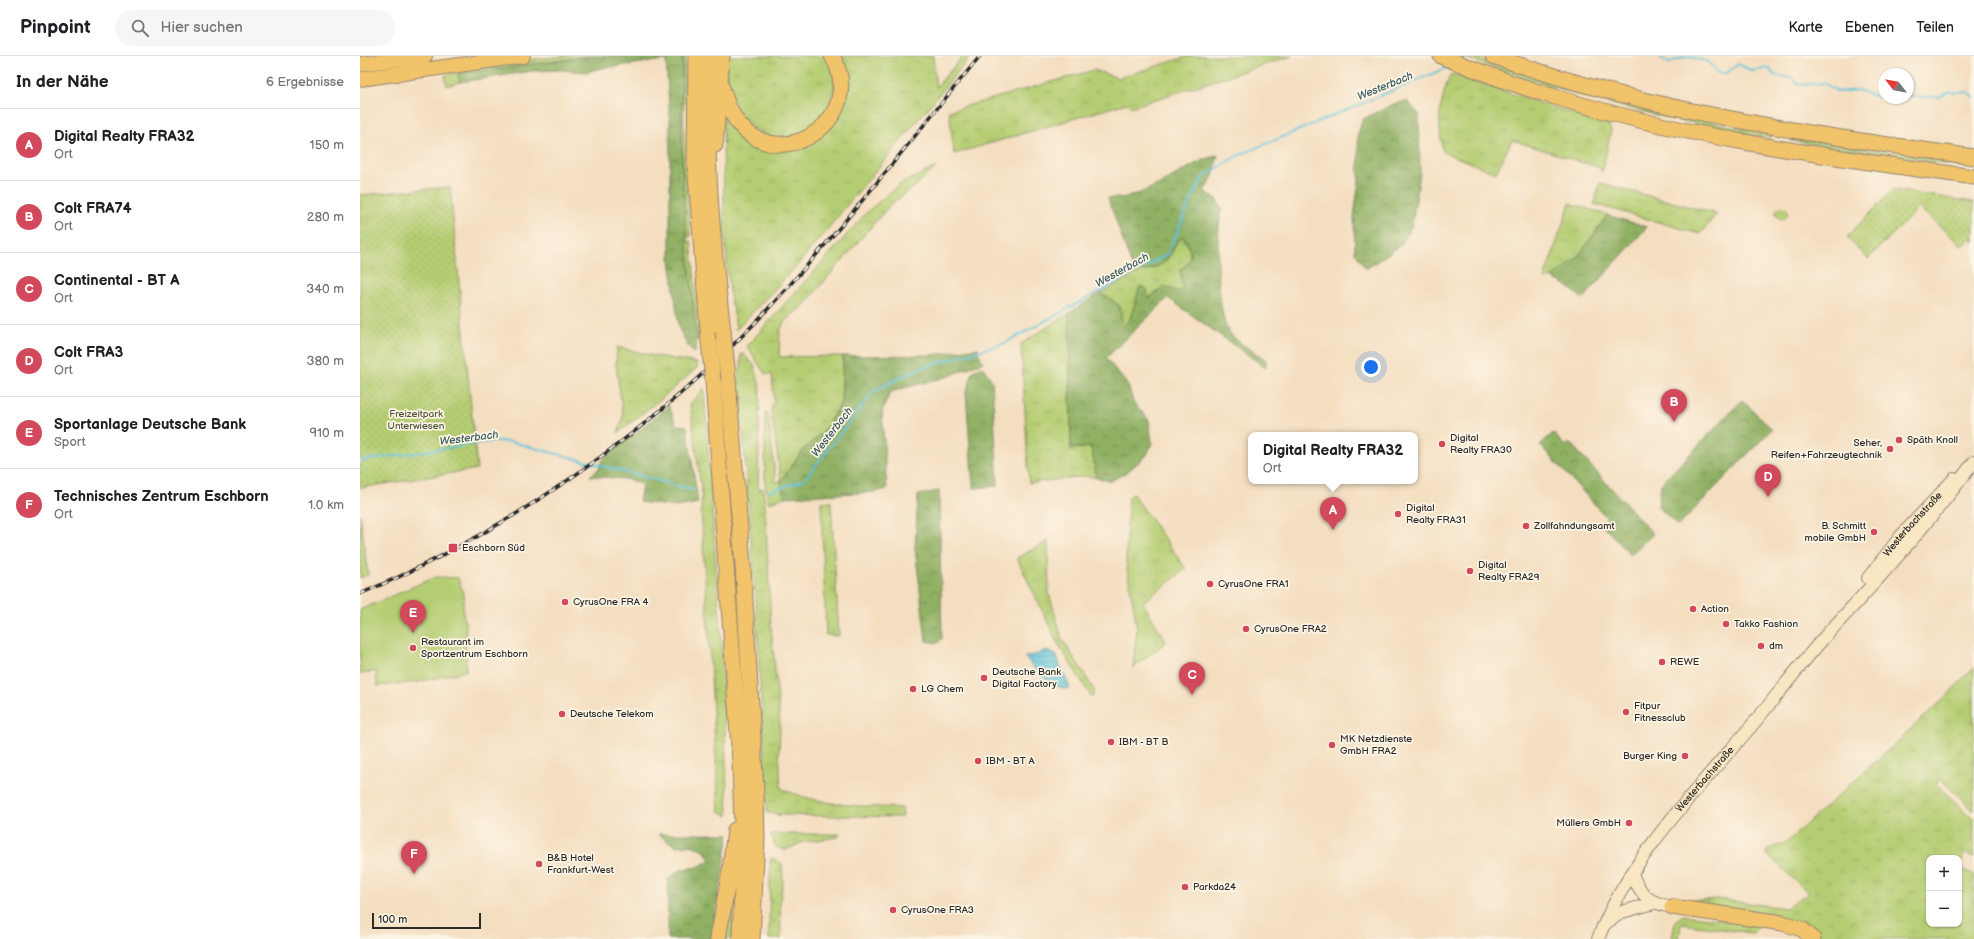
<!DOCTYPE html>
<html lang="de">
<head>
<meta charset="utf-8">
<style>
	:root { --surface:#fff; --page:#f6f6f6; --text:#202124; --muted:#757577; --line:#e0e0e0; --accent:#d1495b }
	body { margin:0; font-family:"Balsamiq Sans",sans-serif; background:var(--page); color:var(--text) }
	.controls { position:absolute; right:12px; bottom:12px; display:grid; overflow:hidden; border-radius:8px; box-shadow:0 1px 3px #0004 }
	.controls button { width:36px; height:36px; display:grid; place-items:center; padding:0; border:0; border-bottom:1px solid var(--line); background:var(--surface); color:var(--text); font:20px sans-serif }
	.compass { position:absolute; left:1518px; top:12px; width:36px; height:36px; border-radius:50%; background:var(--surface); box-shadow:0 1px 3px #0004; rotate:301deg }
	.scale { position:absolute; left:12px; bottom:10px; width:109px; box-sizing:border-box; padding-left:4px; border:2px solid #2b2b2b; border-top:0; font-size:11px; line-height:14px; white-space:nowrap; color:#2b2b2b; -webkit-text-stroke:3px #fcf5e5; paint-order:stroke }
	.you { position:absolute; left:1011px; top:311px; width:14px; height:14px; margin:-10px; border:3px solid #fff; border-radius:50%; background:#1a73e8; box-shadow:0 0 0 6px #1a73e833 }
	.badge { display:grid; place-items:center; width:26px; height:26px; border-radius:50%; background:var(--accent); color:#fff; font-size:13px; font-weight:700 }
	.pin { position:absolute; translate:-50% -33px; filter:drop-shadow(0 1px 2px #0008) }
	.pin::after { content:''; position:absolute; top:21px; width:14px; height:12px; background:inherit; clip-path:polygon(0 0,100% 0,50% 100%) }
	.popup { position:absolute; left:888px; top:376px; width:170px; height:52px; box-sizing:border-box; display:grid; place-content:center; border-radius:8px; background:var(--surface); filter:drop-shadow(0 1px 3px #0005); font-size:13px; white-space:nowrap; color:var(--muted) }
	.popup b { font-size:15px; color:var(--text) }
	.popup::after { content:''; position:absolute; left:50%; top:100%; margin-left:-8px; border:8px solid transparent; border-top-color:var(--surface) }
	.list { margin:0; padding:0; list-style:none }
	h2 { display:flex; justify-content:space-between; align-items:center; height:52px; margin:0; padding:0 16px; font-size:17px }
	h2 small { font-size:13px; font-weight:400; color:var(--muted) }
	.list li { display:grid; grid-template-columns:26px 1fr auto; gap:12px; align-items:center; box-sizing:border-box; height:72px; padding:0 16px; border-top:1px solid var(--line) }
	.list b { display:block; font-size:15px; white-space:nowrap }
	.list p { margin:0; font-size:13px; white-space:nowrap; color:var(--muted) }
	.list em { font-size:13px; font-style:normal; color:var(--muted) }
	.icon { flex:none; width:22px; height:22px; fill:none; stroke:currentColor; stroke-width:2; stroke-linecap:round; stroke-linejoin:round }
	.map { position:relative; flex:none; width:1614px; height:883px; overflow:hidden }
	header { display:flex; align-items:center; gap:24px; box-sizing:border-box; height:56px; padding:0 20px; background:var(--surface); border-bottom:1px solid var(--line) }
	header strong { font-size:19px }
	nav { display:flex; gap:22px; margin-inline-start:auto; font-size:14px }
	.search { width:280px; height:36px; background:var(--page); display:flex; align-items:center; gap:10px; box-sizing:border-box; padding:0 14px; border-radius:22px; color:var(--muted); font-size:15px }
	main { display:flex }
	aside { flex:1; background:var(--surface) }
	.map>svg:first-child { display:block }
	.grass { fill:url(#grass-tufts); stroke:#707c4e; fill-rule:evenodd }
	.forest { fill:url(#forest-crowns); stroke:#5e6e48 }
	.park { fill:url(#park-dots); stroke:#707c4e }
	.pitch { fill:#b5cd72; stroke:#707c4e }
	.water { fill:url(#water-rules); stroke:#447782 }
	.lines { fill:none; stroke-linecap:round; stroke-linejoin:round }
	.stream { stroke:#5dc3da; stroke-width:2 }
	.secondary-casing { stroke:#908476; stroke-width:14 }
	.trunk-casing { stroke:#908476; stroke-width:16 }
	.motorway-casing { stroke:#908476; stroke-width:17 }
	.secondary { stroke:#f9e7c3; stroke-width:12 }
	.trunk { stroke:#f1c36a; stroke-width:14 }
	.motorway { stroke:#f1c36a; stroke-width:15 }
	.rail-casing { stroke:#2b2b2b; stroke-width:3.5 }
	.rail { stroke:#fcf5e5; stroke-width:2; stroke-dasharray:6; stroke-linecap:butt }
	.motorway-bridge-casing { stroke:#908476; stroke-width:17; stroke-linecap:butt }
	.motorway-bridge { stroke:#f1c36a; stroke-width:15 }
	.poi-dot { fill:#d1495b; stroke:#fcf5e5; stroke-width:1.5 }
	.labels { text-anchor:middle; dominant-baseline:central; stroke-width:3.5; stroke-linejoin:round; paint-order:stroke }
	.park-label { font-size:10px; fill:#4e543d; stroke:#fcf5e5 }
	.poi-label { font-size:10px; fill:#2b2b2b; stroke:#fcf5e5; text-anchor:start }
	.street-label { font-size:10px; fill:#2b2b2b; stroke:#fcf5e5 }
	.water-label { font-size:11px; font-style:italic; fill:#3a5960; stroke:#fcf5e5 }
</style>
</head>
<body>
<header>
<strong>Pinpoint</strong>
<div class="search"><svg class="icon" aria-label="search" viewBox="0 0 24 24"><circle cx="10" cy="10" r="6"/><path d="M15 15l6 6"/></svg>Hier suchen</div>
<nav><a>Karte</a><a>Ebenen</a><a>Teilen</a></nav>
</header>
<main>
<aside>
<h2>In der Nähe<small>6 Ergebnisse</small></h2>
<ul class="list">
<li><span class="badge">A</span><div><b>Digital Realty FRA32</b><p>Ort</p></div><em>150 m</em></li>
<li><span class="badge">B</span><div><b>Colt FRA74</b><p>Ort</p></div><em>280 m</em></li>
<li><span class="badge">C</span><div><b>Continental - BT A</b><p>Ort</p></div><em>340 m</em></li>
<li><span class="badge">D</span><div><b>Colt FRA3</b><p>Ort</p></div><em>380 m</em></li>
<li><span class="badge">E</span><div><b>Sportanlage Deutsche Bank</b><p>Sport</p></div><em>910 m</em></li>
<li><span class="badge">F</span><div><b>Technisches Zentrum Eschborn</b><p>Ort</p></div><em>1.0 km</em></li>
</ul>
</aside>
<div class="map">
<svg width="1614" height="883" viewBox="0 0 1614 883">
	<defs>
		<pattern id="grass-tufts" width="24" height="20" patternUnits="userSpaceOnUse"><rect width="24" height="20" fill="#b5cd72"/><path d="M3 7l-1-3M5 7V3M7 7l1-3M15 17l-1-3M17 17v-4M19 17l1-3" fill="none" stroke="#9cb063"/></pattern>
		<pattern id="forest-crowns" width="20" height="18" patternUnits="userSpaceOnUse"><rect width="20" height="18" fill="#90b064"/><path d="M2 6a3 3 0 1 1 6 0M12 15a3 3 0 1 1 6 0" fill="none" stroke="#768f53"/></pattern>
		<pattern id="park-dots" width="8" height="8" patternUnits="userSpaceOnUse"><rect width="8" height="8" fill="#b5cd72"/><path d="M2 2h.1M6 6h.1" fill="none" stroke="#9cb063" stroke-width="1.8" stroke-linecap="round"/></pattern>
		<pattern id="water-rules" width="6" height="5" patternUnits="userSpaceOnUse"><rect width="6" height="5" fill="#5dc3da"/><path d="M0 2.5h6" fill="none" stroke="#4d9fb1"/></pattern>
	</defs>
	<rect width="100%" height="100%" fill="#fcf5e5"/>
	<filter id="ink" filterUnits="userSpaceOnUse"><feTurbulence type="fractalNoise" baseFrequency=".025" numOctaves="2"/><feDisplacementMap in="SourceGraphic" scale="8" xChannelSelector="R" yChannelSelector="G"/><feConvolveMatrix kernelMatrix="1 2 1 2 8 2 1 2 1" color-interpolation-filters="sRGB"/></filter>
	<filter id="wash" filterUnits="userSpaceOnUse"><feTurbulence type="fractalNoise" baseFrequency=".012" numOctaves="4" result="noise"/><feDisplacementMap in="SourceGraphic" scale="16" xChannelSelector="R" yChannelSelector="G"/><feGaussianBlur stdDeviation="0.9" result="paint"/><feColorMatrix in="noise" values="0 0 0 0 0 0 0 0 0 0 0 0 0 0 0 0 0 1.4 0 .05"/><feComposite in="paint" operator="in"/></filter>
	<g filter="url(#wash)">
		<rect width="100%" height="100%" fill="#f4dec0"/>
		<!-- grass -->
		<path class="grass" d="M201,0H234L98,18L100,26L87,30L85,19L160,5Z
			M366,0H466L472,8L476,40L451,77L415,84L381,65L367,28Z
			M477,0H573L576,31L603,0H611L440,206L376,274L373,249H371L364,174L363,55L405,91L469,73Z
			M829,0H932L771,51L767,47L594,98L589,55L734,14L758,22Z
			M1101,0H1113L1199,30L1281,52L1411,78L1410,82C1305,64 1201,37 1101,0Z
			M323,1H326L324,67L330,181H326L322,94Z
			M1091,18L1249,69L1251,75L1242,116L1240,112L1152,84L1136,117L1083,96C1077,67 1079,45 1091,18Z
			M1432,82L1614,108V112L1431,85Z
			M576,111L553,132L529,150L444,249L425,265L420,274L419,301L483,300L481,346L463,376L443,394L421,425L424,441L409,447L405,428V357L408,358L416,426L421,425L411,354L414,345L412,318H405L387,290L509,154L539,129Z
			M1240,127L1357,158L1340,178L1234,148Z
			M1210,147L1247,159C1233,179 1210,220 1184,223Z
			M1416 157a6 6 0 1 1 12 0a6 6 0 1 1-12 0Z
			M823,181C830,192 836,205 820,213L823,233L818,236L804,231L789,242L780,230L770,263L763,271C762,255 754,243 739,238L782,215L795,212L811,199L817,185Z
			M327,185H331L340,283L337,284Z
			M709,257L711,393L731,391L737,422L727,420L669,427L661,288Z
			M257,291L290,299L338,307L337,312L306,339L258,377L263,360L256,309Z
			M383,297L394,309L400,331L398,433L403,432L405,450L411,570L420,667L419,700L421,732C458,750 501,750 542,752L543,761L417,759L420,758L407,757L395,534L380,344H383V341L380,342L378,315L381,313V298Z
			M344,332L362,597L368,760L359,755L341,455L342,439L330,348Z
			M773,438L826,513L783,546L806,586L773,612L777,572L766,506L768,442Z
			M461,446H471L479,580L466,579Z
			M688,485L689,537L702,583L735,635L732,642L697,586L657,502Z
			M374,494L378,538L375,536L372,495Z
			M1614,611V755L1580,723L1576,728L1614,763V801L1605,797L1599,811L1614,820V883H1462L1451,871L1320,845L1358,843L1426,852L1449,837L1405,797L1412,791L1425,788L1585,642ZM1569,802H1599V868H1569Z
			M410,778H480L478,781L444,786L425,794L416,791Z
			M413,802L422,808L423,825L420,845L421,883H409L410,803Z
			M375,816L372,883H362Z
			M1323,859L1401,868L1393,877L1321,868L1319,883H1312L1315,865Z"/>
		<!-- forest -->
		<path class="forest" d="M234,0H323C317,95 327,190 337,284L335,297L328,290L319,273L310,203V67L306,4L242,12L226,16L201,14L173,15L100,26L98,18Z
			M1047,45L1059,58L1060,118L1052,169L1042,188L1006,213L995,196L994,160L999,125L998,78L1003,63L1034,48Z
			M858,99L853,120L844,135L856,143L862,153C855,171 857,262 869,276C876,286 895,296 906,304V312L808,242L746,302L768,329L773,346L789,364L792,387L787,399L767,416L751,425L737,422L731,391L711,393L709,257L739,238L748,241L759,249L763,270L770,263L780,230L786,232L789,242L804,231L818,235L823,233L820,213C835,206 831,192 823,181L817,185L806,205L795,212L782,215L772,210L748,142C754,142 761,142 767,141C800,133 826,108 858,99Z
			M1247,159L1287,171L1223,243L1203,227L1192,222L1219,200Z
			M619,292L617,294L623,306L589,320L530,336L522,356L527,433L514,436L424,441L421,425L443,394L463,376L481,346L483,300L572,299Z
			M623,311L632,325L638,430L613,432L606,337L613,315Z
			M1382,344L1412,373L1318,470L1298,451L1301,428Z
			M309,350L316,369L327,370L338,447L317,451L279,446L282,428L266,423L230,420L239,413L242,404Z
			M1193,377L1205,390L1210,387L1293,478L1270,499L1241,467L1247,462L1180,389Z
			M579,435L582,583L578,587L566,585L555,492L558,439Z
			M298,778H369L351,883H308V823L322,813L338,811L350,804L343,793L329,789L315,790Z"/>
		<!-- park -->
		<path class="park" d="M90,131L117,413L0,432V139Z
			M1533,134L1614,146V186L1610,183L1602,190L1559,152L1508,203L1487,181Z"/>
		<!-- pitch -->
		<path class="pitch" d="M0,458L8,519L0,522Z
			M75,521L98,522L105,543L103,545L104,566H106V615L58,626L17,630L16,615L0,618V554Z"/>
		<!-- water -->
		<path class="water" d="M685,594L696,599L710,632C696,637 672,611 665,601L678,598Z"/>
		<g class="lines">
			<!-- stream -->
			<path class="stream" d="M1298,0L1309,7L1327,0L1349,6L1358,17H1367L1378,8L1392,15L1409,12L1414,19L1431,22L1441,29L1464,27L1478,36L1498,34L1517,41H1524
				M1105,3L1111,0
				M1548,41H1580L1589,36H1608L1614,41
				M0,405L135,385L152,386L334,434
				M410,435L444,424L514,335L558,313L645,287L808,198L829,148L843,121L877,100L1091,10"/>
		</g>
	</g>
	<g filter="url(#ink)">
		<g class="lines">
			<defs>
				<g id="secondary">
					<path id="s1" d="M1508,522L1541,480L1594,423"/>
					<path d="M1272,819C1283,841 1287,846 1312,851"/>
					<path d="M1246,867L1262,856L1294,847"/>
					<path id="s2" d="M1238,883C1269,803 1332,739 1387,675C1415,643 1440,608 1469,576C1520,522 1569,466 1614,406"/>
				</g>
				<path id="trunk" d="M0,8L65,0
					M0,23L163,0"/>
				<path id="motorway" d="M336,0L335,107L349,286
					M349,0C344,92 352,183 363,275
					M1081,0C1118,15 1154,29 1192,40C1329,83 1472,101 1614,121
					M1133,0C1292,56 1449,78 1614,101
					M360,26C365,41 369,56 379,68C424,121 508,60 472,0
					M355,89L362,0
					M367,312L383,510L396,736L397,783L392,883
					M353,325L380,705L383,802L380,883
					M1312,851L1423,867L1442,873L1453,883
					M358,883L370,814L375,774"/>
			</defs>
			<!-- secondary casing -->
			<use href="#secondary" class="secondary-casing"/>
			<!-- trunk casing -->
			<use href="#trunk" class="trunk-casing"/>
			<!-- motorway casing -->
			<use href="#motorway" class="motorway-casing"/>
			<!-- secondary -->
			<use href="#secondary" class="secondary"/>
			<!-- trunk -->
			<use href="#trunk" class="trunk"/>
			<!-- motorway -->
			<use href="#motorway" class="motorway"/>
			<defs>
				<path id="rail" d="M0,538C142,479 284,381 391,271C472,186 545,91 620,0"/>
			</defs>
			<!-- rail casing -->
			<use href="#rail" class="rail-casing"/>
			<!-- rail -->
			<use href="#rail" class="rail"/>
			<defs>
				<path id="motorway-bridge" d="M363,275L367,312
					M349,286L353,325"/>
			</defs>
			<!-- motorway-bridge casing -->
			<use href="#motorway-bridge" class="motorway-bridge-casing"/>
			<!-- motorway-bridge -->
			<use href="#motorway-bridge" class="motorway-bridge"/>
		</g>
	</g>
	<!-- markers -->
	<g class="poi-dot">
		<circle cx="1539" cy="384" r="4"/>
		<circle cx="1082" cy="388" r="4"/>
		<circle cx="1530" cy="393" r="4"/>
		<circle cx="1038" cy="458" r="4"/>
		<circle cx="1166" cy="470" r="4"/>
		<circle cx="1514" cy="476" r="4"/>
		<rect x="88" y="487" width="10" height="10" rx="2"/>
		<circle cx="1110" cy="515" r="4"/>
		<circle cx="850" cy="528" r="4"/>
		<circle cx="205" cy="546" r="4"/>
		<circle cx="1333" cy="553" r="4"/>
		<circle cx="1366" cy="568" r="4"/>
		<circle cx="886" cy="573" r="4"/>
		<circle cx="1401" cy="590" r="4"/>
		<circle cx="53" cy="592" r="4"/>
		<circle cx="1302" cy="606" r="4"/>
		<circle cx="624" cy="622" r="4"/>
		<circle cx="553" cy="633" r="4"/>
		<circle cx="1266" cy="656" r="4"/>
		<circle cx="202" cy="658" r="4"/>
		<circle cx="751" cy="686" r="4"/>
		<circle cx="972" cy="689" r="4"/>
		<circle cx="1325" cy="700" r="4"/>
		<circle cx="618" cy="705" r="4"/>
		<circle cx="1269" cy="767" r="4"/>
		<circle cx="179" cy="808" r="4"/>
		<circle cx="825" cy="831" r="4"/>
		<circle cx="533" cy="854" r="4"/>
	</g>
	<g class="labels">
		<!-- park labels -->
		<g class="park-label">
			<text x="56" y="358">Freizeitpark<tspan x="56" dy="12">Unterwiesen</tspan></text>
		</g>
		<!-- poi labels -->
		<g class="poi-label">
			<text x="1090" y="382">Digital<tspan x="1090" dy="12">Realty FRA30</tspan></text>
			<text x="1547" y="384">Späth Knoll</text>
			<text x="1522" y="387" text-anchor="end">Seher,<tspan x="1522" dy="12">Reifen+Fahrzeugtechnik</tspan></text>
			<text x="1046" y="452">Digital<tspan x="1046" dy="12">Realty FRA31</tspan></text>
			<text x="1174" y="470">Zollfahndungsamt</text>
			<text x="1506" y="470" text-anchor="end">B. Schmitt<tspan x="1506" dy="12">mobile GmbH</tspan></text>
			<text x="102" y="492">Eschborn Süd</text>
			<text x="1118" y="509">Digital<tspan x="1118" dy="12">Realty FRA29</tspan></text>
			<text x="858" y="528">CyrusOne FRA1</text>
			<text x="213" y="546">CyrusOne FRA 4</text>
			<text x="1341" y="553">Action</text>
			<text x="1374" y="568">Takko Fashion</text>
			<text x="894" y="573">CyrusOne FRA2</text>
			<text x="61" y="586">Restaurant im<tspan x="61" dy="12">Sportzentrum Eschborn</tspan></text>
			<text x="1409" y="590">dm</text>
			<text x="1310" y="606">REWE</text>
			<text x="632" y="616">Deutsche Bank<tspan x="632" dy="12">Digital Factory</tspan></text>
			<text x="561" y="633">LG Chem</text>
			<text x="1274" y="650">Fitpur<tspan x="1274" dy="12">Fitnessclub</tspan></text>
			<text x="210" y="658">Deutsche Telekom</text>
			<text x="980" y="683">MK Netzdienste<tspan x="980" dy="12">GmbH FRA2</tspan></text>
			<text x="759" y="686">IBM - BT B</text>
			<text x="1317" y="700" text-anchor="end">Burger King</text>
			<text x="626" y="705">IBM - BT A</text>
			<text x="1261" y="767" text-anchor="end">Müllers GmbH</text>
			<text x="187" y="802">B&amp;B Hotel<tspan x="187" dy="12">Frankfurt-West</tspan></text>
			<text x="833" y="831">Parkda24</text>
			<text x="541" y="854">CyrusOne FRA3</text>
		</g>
		<!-- street labels -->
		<g class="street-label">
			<text stroke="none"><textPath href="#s1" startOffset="70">Westerbachstraße</textPath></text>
			<text stroke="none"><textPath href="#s2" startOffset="193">Westerbachstraße</textPath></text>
		</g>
		<!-- water labels -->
		<g class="water-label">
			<text transform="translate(1025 30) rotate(-22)">Westerbach</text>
			<text transform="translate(762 214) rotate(-29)">Westerbach</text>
			<text transform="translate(472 376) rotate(-52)">Westerbach</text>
			<text transform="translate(109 382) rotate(-7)">Westerbach</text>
		</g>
	</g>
</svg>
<div class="controls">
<button>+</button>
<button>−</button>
</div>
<svg class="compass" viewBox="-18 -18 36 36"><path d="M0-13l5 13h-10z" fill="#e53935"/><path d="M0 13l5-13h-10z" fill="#757577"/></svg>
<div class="scale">100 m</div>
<div class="you"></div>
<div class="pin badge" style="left:973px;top:474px">A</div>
<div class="popup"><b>Digital Realty FRA32</b>Ort</div>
<div class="pin badge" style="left:1314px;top:366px">B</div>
<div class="pin badge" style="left:832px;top:639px">C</div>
<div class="pin badge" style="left:1408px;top:441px">D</div>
<div class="pin badge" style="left:53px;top:577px">E</div>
<div class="pin badge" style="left:54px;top:818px">F</div>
</div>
</main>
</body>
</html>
